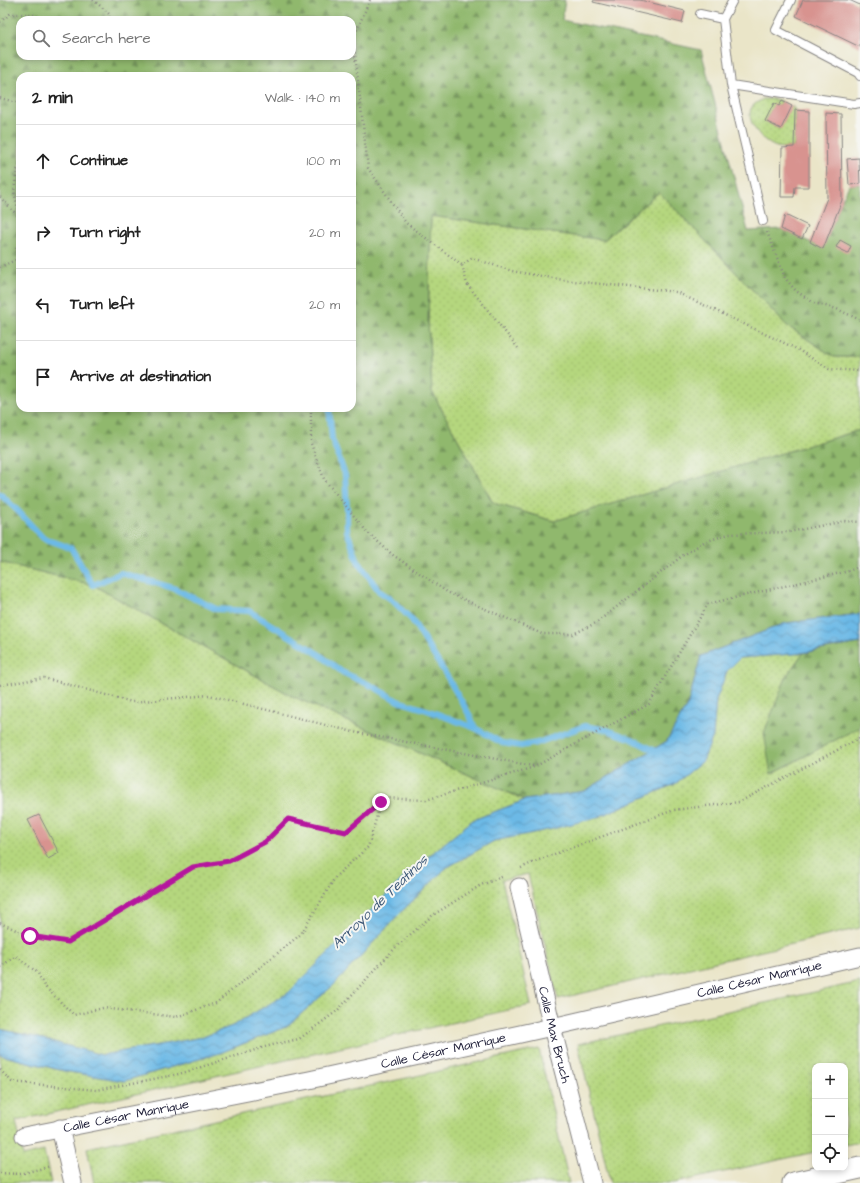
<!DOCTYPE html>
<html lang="en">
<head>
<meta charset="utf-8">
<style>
	:root { --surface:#fff; --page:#f6f6f6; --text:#222; --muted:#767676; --line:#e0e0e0 }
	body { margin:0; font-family:"Architects Daughter",sans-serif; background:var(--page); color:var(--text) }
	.controls { position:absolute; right:12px; bottom:12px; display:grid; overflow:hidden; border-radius:8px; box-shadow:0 2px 6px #0003 }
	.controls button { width:36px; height:36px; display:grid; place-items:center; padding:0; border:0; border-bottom:1px solid var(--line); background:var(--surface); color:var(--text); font:20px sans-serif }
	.stop { position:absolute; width:12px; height:12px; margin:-9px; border:3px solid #b5179e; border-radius:50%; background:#fff }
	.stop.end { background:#b5179e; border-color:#fff; box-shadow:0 1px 4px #0008 }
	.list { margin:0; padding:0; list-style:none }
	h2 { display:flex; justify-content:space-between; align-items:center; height:52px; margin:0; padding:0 16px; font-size:17px }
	h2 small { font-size:13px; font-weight:400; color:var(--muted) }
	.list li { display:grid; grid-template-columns:26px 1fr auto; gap:12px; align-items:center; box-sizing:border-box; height:72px; padding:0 16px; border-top:1px solid var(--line) }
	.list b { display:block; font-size:15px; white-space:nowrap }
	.list em { font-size:13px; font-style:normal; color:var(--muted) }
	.icon { flex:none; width:22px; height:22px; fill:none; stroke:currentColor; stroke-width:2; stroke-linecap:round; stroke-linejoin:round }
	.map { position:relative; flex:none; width:860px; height:1183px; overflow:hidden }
	.search { position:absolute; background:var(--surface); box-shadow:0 2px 6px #0003; left:16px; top:16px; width:340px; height:44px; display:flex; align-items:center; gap:10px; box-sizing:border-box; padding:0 14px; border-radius:12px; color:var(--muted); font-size:15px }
	.panel { position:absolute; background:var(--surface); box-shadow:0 2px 6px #0003; left:16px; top:72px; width:340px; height:340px; border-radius:12px }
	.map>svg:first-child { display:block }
	.green { fill:url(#green-dots); stroke:#6c7c5c }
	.forest { fill:url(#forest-firs); stroke:#596d54; fill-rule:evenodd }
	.water { fill:url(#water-waves); stroke:#476e90 }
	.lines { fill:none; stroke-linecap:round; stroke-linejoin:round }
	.stream { stroke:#6cb9e6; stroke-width:6 }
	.building { fill:#d8938f }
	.service-casing { stroke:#868482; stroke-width:10 }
	.minor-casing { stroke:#868482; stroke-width:19 }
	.tertiary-casing { stroke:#868482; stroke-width:23 }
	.path { stroke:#868482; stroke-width:2.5; stroke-dasharray:1 3; stroke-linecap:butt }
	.service { stroke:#fff; stroke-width:8 }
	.minor { stroke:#fff; stroke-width:17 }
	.tertiary { stroke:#fff; stroke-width:21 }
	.route { stroke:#b5179e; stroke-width:5 }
	.labels { text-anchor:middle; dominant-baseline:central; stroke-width:4; stroke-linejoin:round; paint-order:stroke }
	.street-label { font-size:13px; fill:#22223b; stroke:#f6f6f2 }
	.water-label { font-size:14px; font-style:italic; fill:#3c5777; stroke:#f6f6f2 }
</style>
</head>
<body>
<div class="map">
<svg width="860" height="1183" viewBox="0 0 860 1183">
	<defs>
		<pattern id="green-dots" width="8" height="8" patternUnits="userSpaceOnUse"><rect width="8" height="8" fill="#b5d77e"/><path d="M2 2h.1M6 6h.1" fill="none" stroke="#9bb86e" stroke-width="1.8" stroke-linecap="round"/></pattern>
		<pattern id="forest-firs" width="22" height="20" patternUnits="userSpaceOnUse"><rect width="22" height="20" fill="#90b86d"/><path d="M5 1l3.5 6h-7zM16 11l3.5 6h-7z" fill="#75955b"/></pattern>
		<pattern id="water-waves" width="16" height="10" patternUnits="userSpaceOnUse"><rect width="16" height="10" fill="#6cb9e6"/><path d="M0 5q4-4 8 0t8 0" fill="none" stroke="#5896bc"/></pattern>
	</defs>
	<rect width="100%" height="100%" fill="#f6f6f2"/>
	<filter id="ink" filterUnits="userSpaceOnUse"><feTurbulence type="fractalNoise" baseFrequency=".025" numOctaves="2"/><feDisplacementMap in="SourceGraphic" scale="8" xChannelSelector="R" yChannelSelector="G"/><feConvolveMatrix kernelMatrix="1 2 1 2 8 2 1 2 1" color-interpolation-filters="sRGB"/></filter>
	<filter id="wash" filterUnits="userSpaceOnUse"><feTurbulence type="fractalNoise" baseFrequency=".012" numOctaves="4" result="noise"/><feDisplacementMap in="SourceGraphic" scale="16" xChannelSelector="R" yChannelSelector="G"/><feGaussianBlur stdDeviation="0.9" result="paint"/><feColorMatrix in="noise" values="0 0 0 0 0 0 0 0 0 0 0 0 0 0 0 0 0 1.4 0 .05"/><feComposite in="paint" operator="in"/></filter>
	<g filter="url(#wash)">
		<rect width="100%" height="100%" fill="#eae5c8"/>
		<!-- green -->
		<path class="green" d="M763,99H774L782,101L779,106L774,104L765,121L780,129L792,106L795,110L794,147C787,148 779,149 772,145C762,140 746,122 751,109C753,104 758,102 763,99Z
			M659,192L786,325L834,357H860V430L554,521L493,503L432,392L428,322L431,216L604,240Z
			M0,562L93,585L292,696L525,800L473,820L408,873L288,993L232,1026L203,1037L102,1055L35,1037L0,1029Z
			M803,653L787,675L771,774L860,727V928L558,999L528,874L502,880L531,1005L16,1121L23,1156L44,1151L51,1183H0V1055L64,1071L124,1081L220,1053L286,1027L336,983L398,915L446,868L494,841L598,817L675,784L703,761L713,736L716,700L727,671L740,658Z
			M860,982V1142L845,1145V1066H815V1152L674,1183H610L578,1044Z
			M539,1049L569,1183H94L87,1148Z"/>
		<!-- forest -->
		<path class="forest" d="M0,0H565L562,20L701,50L748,231L781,229L823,248L842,200L849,185L860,184V357H834L786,325L659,192L604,240L431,216L428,322L432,392L493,503L554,521L860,430V614L786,623L701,656L688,704L667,741L585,791L525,800L292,696L93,585L0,562ZM20,20H352V56H20ZM20,76H352V408H20Z
			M860,643V727L771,774L764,733L787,675L803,653Z"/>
		<!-- water -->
		<path class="water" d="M860,614V643L795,654L740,658L727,671L716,700L713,736L703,761L675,784L598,817L553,829L494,841L446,868L398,915L336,983L286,1027L220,1053L124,1081L64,1071L0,1055V1029L35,1037L102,1055L203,1037L232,1026L288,993L408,873L473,820L525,800L585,791L667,741L688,704L701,656L786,623Z"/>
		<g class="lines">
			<!-- stream -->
			<path class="stream" d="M329,408L332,439L345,475L347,508V531L358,561L379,591L391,599L412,620L448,678L470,716L475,728
				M0,494L19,512L43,538L71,548L93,585L121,573L173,588L216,609L249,611L320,655L342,672L374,687L398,701L427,710L475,728L502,743L521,746L537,743L585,726L607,730L632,739L659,753"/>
		</g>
		<g id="blocks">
			<!-- building -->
			<path class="building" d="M594,0H640L685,11L682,23L593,2Z
				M803,0H849L860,5V47L796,16Z
				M782,101L792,106L781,129L765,121L774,103L779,106Z
				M795,110L809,111V187H795L794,197H781L782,148L794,147Z
				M826,113L841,114L842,200L823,249L810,242L827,198Z
				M859,158L860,184L849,185L847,159Z
				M785,215L808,226L802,239L781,229Z
				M840,240L851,246L848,253L836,247Z
				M39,815L59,853L48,859L28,820Z"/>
		</g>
	</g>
	<g filter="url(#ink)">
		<use href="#blocks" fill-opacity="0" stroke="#868482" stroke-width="1"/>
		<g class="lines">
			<defs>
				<path id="service" d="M791,0L776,30L858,73L860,76
					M700,14L723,19
					M731,85L723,19L733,0
					M763,221L731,85L854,104L860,103"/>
				<g id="minor">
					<path id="s1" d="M519,887L552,1027L592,1183"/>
					<path d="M60,1128L73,1183"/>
					<path id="s2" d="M24,1136L309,1080L552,1027L860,956"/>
				</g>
				<path id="tertiary" d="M793,1183L860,1168"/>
			</defs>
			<!-- service casing -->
			<use href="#service" class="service-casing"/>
			<!-- minor casing -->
			<use href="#minor" class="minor-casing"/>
			<!-- tertiary casing -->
			<use href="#tertiary" class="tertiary-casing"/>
			<!-- path -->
			<path class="path" d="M93,0L104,9L110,15L109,20
				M370,0L353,38L368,168L406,223L462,265
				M0,22L10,14H32L44,20
				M0,98L16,102L20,107
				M20,166L17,170L14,191L20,217
				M0,197L20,218
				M767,232L785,278L796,291L814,303L837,309L860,320
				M20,241L15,250L20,254
				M0,267L20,258
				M518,348L467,284L462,265L472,258L512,271L564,280L676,292L797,349L829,369L860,371
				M311,408V444L324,479L367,532L393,555L447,592L542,634H573L596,623L682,556L704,542L729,534L789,532L845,521L860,522
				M0,685L44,678L132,702L209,695L353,732L533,766
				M521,868L541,859L674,810L739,802L860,738
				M0,923L30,936L69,942L193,867L229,861L265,842L288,819L346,832L381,802
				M0,967L16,956L38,973L44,986L74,1015L103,1008L176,1017L216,1003L301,934L336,876L368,847L382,798L426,800L534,767L649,704L708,604L849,571L860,566
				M0,1070L12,1082L96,1090L179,1074L268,1046L299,1039L337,1011L397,946L433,915L481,885L504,876
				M0,1173L20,1174L51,1166"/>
			<!-- service -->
			<use href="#service" class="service"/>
			<!-- minor -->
			<use href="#minor" class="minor"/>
			<!-- tertiary -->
			<use href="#tertiary" class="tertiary"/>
		</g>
	</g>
	<g class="lines" filter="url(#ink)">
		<!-- route -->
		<path class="route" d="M30,936L68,942L193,867L229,861L265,842L288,819L346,832L381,802"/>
	</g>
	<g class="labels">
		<!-- street labels -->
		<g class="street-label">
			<text stroke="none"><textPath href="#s2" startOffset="752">Calle César Manrique</textPath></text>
			<text stroke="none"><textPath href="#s1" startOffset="152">Calle Max Bruch</textPath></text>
			<text stroke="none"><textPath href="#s2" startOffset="428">Calle César Manrique</textPath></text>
			<text stroke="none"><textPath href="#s2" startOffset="104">Calle César Manrique</textPath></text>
		</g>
		<!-- water labels -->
		<g class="water-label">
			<text transform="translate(380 902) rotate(-44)">Arroyo de Teatinos</text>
		</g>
	</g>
</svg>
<div class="controls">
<button>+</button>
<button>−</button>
<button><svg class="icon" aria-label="locate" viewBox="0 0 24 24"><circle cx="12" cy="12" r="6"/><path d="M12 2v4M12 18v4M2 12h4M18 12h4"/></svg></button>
</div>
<div class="stop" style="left:30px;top:936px"></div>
<div class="stop end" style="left:381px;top:802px"></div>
<div class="search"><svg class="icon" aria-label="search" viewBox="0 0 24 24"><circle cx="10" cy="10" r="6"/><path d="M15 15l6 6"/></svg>Search here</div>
<section class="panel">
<h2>2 min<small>Walk · 140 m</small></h2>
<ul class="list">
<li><svg class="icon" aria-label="ahead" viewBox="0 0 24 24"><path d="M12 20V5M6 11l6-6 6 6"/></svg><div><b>Continue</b></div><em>100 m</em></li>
<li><svg class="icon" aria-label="right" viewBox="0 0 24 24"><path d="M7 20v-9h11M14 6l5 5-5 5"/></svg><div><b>Turn right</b></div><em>20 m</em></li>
<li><svg class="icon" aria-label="left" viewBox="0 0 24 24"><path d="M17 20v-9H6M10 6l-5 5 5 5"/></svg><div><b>Turn left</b></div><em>20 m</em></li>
<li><svg class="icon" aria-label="arrive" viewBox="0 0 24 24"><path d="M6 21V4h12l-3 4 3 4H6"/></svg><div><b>Arrive at destination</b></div></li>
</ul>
</section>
</div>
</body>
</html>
